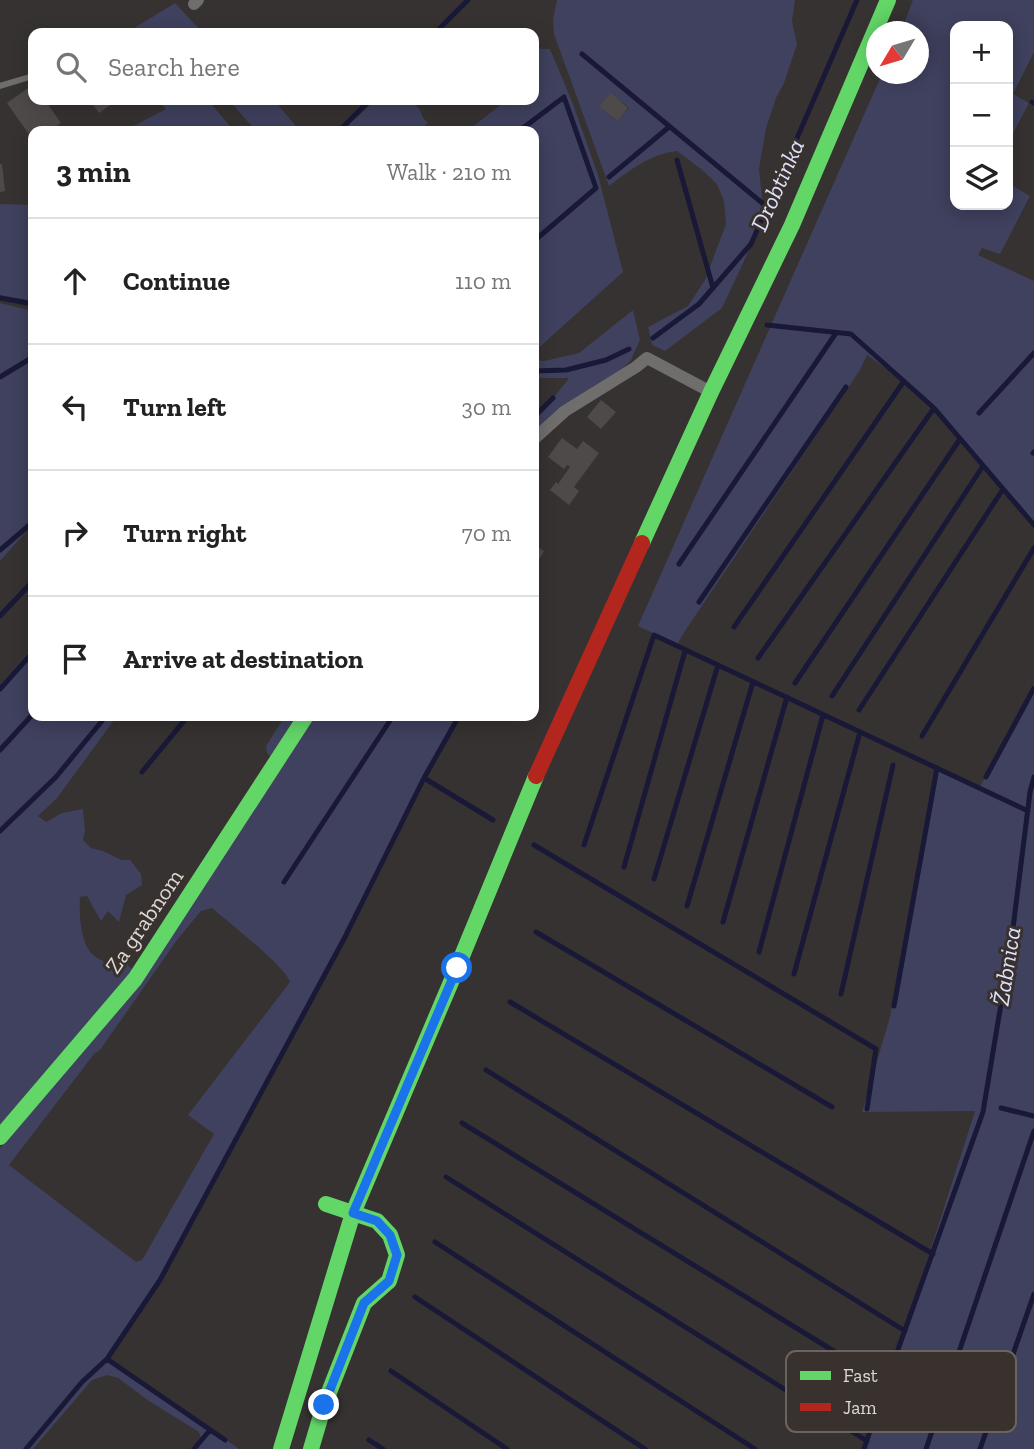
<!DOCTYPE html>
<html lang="en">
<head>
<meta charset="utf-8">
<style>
	:root { --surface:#fff; --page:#f2f2f2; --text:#222; --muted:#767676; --line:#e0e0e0 }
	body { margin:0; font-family:"Zilla Slab",serif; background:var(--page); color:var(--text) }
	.controls { position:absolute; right:21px; top:21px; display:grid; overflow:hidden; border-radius:14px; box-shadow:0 4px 18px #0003 }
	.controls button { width:63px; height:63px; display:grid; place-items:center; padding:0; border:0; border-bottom:2px solid var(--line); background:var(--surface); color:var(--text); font:35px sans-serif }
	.compass { position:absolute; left:866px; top:21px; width:63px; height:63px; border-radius:50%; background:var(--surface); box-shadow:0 4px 18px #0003; rotate:232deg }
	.stop { position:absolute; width:21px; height:21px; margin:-16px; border:5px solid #1a73e8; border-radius:50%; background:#fff }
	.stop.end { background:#1a73e8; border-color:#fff; box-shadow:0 2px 7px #0008 }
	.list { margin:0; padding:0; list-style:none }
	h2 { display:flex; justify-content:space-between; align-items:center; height:91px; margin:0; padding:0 28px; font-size:30px }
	h2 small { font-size:23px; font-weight:400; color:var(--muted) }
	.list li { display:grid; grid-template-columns:46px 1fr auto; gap:21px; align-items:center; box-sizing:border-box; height:126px; padding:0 28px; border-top:2px solid var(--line) }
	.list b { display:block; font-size:26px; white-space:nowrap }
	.list em { font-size:23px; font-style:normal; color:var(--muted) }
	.icon { flex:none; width:38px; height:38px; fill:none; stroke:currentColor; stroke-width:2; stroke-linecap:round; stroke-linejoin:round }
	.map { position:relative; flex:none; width:1034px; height:1449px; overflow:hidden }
	.search { position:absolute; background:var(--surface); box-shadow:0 4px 18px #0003; left:28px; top:28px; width:511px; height:77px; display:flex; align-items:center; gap:18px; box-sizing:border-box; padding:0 24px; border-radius:14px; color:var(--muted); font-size:26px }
	.panel { position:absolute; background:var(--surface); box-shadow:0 4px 18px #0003; left:28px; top:126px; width:511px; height:595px; border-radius:14px }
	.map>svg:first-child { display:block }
	.green { fill:#3f415e; fill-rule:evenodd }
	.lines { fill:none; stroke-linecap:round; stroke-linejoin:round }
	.stream { stroke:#191937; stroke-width:5 }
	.building { fill:#4e4a49 }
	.lane { stroke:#706e6d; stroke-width:6 }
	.street { stroke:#706e6d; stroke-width:12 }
	.fast { stroke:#63d668; stroke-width:16 }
	.jam { stroke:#b3261e; stroke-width:16 }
	.route { stroke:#1a73e8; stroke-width:9 }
	.labels { text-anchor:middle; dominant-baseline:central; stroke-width:6; stroke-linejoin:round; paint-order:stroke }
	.street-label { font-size:23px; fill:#ddd8d6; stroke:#39312e }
	.water-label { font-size:24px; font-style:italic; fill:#dee2fd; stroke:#39312e }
	.key { fill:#39312e; stroke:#6a6360; stroke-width:2 }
	.key-label { font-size:19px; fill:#ddd8d6 }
</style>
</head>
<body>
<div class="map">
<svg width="1034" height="1449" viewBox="0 0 1034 1449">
	<rect width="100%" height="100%" fill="#363231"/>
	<!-- green -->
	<path class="green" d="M557,0H795L792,21L797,44L784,83L776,98L766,128L759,169L762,198L758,231L722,308L665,351L652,345L648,327L688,306L705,280L726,224L724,201L717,184L701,169L677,151C650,154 630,170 609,186L554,34L553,19ZM611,94L629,108L616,121L600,106Z
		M913,0H1034V52L1013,94L1029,103L1008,143V26H955V205H1008V183L1030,196L1000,254L982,248L978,255L1034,281V527L941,418L901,379L867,355L860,370L683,634L678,643L667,640L638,626L882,74H918V32L901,31Z
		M175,3L203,33H126Z
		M535,45L541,49H550L573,104L598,175L623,272L534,352V131H467L507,100H534V79L538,75L534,67Z
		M159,100H208L234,131H174L170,126L162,131H124L166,109Z
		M229,100H274L300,131H256Z
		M376,100H411L420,110L423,118L428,123L419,131H341Z
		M0,204L33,205V301L0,295Z
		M0,303L33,311V524L0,561Z
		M633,310L640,340L631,360L622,369L534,434V420L545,409L569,378H534V360L544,361L579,353Z
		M33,647V716H117L57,798L38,816L46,822L62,813L83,809L85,831L83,840L91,848L103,851L121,860H130L141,874L142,885L126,895L119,922L108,911L101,921L87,896L80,897C79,914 80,941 92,954C97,959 106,962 112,966L123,960L133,970L0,1129V685Z
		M1034,683V1449H864L884,1395L975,1111L862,1112L890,1017L935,767L980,787Z
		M285,716H302L271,757L267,753L266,746Z
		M315,716H459L412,800L337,947L182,1241L147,1300L109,1359L172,1401L239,1449H193L201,1439L199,1432L149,1401L118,1378L107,1375L92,1380L33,1449H0V1148L71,1061ZM212,908C227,921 286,967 290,982L188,1115L214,1134L142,1260L136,1262L9,1165L94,1054L100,1050L177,940L201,911Z"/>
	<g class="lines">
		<!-- stream -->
		<path class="stream" d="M435,33L468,0
			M582,54L767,207
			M1032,102L1034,103
			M339,131L370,100
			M519,131L564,97L596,188L534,241
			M677,160L713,288
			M609,177L669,127
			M0,298L33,304
			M767,325L851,334L934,408L1034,525
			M653,338L699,304L751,244L857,0
			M534,371L566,370L606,360L629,349
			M0,377L33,357
			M979,413L1034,353
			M534,417L553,398
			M1033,453L1034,452
			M0,550L33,522
			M679,564L836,333
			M699,602L846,387
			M0,616L33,581
			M734,627L904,381
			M758,658L934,408
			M795,683L960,439
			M0,689L33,652
			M832,696L983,466
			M859,710L1003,489
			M922,736L1034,548
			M0,750L33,714
			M142,772L188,716
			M986,777L1034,688
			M424,778L493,820
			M0,831L56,777L106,716
			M534,845L876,1049L867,1109
			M584,845L654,635L1028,811
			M624,867L685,651
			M654,879L718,665
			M284,882L393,716
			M687,906L753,682
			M723,922L787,697
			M536,932L832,1107
			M759,952L823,715
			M794,974L860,732
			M841,994L893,765
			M510,1002L933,1254
			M894,1006L937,768
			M486,1070L905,1331
			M1001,1108L1034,1116
			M462,1123L886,1383
			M446,1177L867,1441
			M435,1242L755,1449
			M415,1297L645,1449
			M107,1359L225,1440
			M391,1371L507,1449
			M369,1440L383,1449
			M26,1449L82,1382L107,1359L160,1280L345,937L424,778L459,716
			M194,1449L210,1430
			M864,1449L886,1383L983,1112L1011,944L1030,792L1034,777
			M926,1449L1034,1131
			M980,1449L1034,1294"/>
	</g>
	<!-- building -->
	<path class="building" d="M28,88L33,95V100H45L61,123L50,131H33V137L30,136L7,103Z
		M611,93L628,108L617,121L599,106Z
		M90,100H117L99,113Z
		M0,164H2L5,191L0,192Z
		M601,400L616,412L601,429L587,417Z
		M562,438L577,449L583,441L599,453L574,487L579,491L569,505L550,490L556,482L558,484L570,467L567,465L564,469L548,457Z
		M534,545L544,551L534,569Z"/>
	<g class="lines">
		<!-- lane -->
		<path class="lane" d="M0,86L33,76"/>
		<!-- street -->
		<path class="street" d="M194,4L198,0
			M534,439L565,411L636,367L647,358L711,392"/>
		<!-- fast -->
		<path class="fast" d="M642,543L711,392L792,225L888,0
			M0,1137L135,979L306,716
			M281,1449L353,1213L457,968L536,776
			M311,1449L324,1405L364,1303L389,1281L397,1255L390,1235L377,1221L326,1204"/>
		<!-- jam -->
		<path class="jam" d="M536,776L642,543"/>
	</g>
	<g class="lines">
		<!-- route -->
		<path class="route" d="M324,1405L364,1303L389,1281L397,1255L390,1235L377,1221L353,1213L457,968"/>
	</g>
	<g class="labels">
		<!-- street labels -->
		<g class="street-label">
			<text transform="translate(144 921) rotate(-56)">Za grabnom</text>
		</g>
		<!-- water labels -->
		<g class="water-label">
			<text transform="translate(777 185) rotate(-66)">Drobtinka</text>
			<text transform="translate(1006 966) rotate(-81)">Žabnica</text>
		</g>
	</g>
	<!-- legend -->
	<rect x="786" y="1351" width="230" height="81" rx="10" class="key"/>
	<rect x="800" y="1371" width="31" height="9" fill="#63d668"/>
	<rect x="800" y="1403" width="31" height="8" fill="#b3261e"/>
	<g class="key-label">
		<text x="843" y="1382">Fast</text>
		<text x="843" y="1414">Jam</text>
	</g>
</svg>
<div class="controls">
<button>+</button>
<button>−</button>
<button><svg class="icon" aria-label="layers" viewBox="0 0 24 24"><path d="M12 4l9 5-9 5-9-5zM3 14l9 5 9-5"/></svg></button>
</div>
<svg class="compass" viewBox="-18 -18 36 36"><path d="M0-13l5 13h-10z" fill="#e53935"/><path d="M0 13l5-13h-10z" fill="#767676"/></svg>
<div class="stop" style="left:457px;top:968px"></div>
<div class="stop end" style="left:324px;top:1405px"></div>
<div class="search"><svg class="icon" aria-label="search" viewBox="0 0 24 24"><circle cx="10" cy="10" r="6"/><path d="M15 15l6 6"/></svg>Search here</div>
<section class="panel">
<h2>3 min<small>Walk · 210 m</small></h2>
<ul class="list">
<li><svg class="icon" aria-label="ahead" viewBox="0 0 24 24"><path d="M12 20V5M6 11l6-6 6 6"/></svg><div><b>Continue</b></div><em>110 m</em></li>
<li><svg class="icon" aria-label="left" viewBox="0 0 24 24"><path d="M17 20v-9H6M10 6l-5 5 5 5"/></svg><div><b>Turn left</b></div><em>30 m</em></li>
<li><svg class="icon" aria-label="right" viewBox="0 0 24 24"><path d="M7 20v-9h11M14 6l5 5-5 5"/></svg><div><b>Turn right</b></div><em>70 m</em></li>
<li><svg class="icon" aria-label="arrive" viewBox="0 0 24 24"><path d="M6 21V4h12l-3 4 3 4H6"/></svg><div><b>Arrive at destination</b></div></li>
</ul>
</section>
</div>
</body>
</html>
